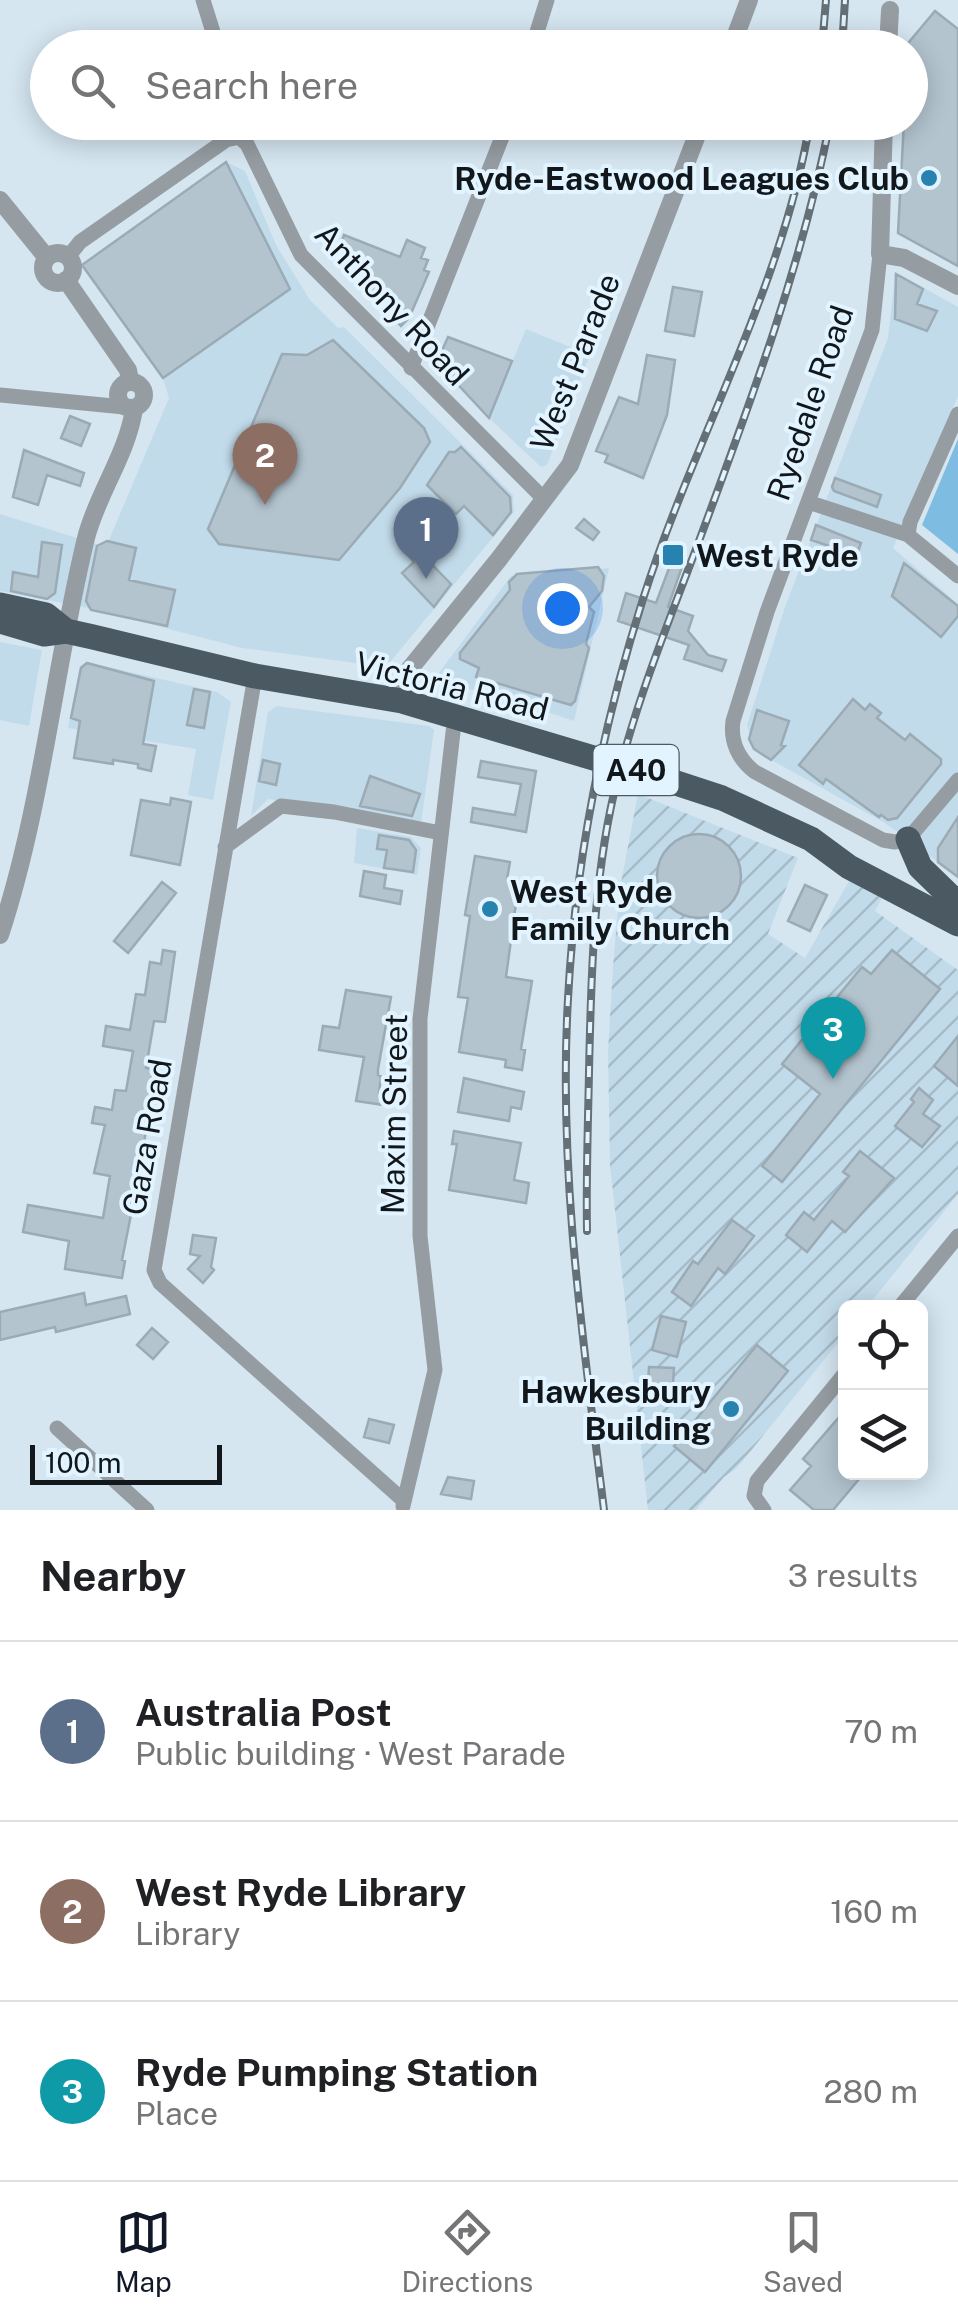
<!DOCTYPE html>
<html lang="en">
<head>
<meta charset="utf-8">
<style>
	:root { --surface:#fff; --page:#f2f2f2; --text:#202124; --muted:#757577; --line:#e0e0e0; --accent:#111827 }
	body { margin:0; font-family:"Public Sans",sans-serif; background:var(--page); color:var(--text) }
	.controls { position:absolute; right:30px; bottom:30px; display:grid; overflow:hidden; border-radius:15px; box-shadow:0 5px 25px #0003 }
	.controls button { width:90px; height:90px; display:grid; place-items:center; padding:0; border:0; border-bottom:2px solid var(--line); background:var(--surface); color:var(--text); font:50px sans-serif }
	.scale { position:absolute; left:30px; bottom:25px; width:192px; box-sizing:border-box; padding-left:10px; border:5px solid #11171a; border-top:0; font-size:28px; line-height:35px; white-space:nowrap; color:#11171a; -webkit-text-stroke:8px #e2f4ff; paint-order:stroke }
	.you { position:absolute; left:562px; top:608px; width:35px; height:35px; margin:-25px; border:8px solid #fff; border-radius:50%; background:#1a73e8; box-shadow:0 0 0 15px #1a73e833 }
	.badge { display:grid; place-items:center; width:65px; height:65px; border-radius:50%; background:var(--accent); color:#fff; font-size:32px; font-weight:700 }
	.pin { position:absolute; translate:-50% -82px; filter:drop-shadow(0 2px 5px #0008) }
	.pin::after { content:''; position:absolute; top:52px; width:35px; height:30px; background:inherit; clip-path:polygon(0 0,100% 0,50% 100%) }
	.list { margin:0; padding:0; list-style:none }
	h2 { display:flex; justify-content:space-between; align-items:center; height:130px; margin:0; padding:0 40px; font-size:42px }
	h2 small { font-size:32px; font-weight:400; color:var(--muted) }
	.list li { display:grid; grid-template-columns:65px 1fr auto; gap:30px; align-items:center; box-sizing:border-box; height:180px; padding:0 40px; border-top:2px solid var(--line) }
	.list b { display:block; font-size:38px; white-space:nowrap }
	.list p { margin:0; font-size:32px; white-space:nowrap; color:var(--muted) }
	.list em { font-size:32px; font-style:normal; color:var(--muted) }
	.icon { flex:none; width:55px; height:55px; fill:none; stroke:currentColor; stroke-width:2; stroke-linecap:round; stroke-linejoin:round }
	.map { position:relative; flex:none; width:958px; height:1510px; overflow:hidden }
	.search { position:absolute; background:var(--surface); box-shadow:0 5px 25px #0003; left:30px; right:30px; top:30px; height:110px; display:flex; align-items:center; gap:25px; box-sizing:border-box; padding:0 35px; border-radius:55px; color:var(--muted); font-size:38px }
	.sheet { height:670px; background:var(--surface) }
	nav { display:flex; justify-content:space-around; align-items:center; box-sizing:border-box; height:140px; border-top:2px solid var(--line); background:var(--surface); font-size:28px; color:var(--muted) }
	nav a { display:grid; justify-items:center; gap:5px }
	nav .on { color:var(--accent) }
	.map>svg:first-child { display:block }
	.built { fill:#c2dbea }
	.industrial { fill:url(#industrial-furrows) }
	.park { fill:#7ebce1 }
	.building { fill:#b3c4cf; stroke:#9aabb5; stroke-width:2.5 }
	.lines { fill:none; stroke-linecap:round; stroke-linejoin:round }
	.minor { stroke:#969da2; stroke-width:15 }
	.tertiary { stroke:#969da2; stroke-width:18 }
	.trunk { stroke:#4b5962; stroke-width:25 }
	.rail-casing { stroke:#657076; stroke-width:8 }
	.rail { stroke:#e2f4ff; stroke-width:4; stroke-dasharray:11; stroke-linecap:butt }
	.poi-dot { fill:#2882b0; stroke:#e2f4ff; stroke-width:4 }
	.labels { text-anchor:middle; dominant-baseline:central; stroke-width:8; stroke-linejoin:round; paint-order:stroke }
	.shield { fill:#e2f4ff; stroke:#50595f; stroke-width:2.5 }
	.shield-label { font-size:30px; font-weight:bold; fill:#11171a }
	.poi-label { font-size:32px; font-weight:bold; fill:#11171a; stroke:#e2f4ff; text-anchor:end }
	.street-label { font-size:32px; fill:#11171a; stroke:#e2f4ff }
</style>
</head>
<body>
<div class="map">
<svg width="958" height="1510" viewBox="0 0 958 1510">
	<defs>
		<pattern id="industrial-furrows" width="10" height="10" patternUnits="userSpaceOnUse" patternTransform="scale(2.5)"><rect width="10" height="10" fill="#c2dbea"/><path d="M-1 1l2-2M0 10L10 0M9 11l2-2" fill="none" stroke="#a6bbc8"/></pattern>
	</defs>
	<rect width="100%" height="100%" fill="#d5e6f1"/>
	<!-- built -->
	<path class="built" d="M226,162L245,171L276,245L310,300L338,328L344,327L513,495L514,512L386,667L242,648L84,607L0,591V514L106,547L169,398L163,378L82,265Z
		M899,274L958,307V396L893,548L958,604V877L885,823L755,751L747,725L785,607L888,338L895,276Z
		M526,329L590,355L547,465L541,467L489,418Z
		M609,568L574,721L497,695L440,683L439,673L511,576Z
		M0,642L42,650L29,726L0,720Z
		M87,662L217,692L231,702L213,800L188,795L196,749L68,728L80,666Z
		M277,706L429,726L434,730L421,823L268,799L251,816L268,712Z
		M357,828L411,837L421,848L417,875L354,863Z"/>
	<!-- industrial -->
	<path class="industrial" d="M638,794L798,858L768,934L805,958L849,881L882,898L875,911L958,970V1194L867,1307L846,1308L845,1334L737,1468L724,1477L696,1510H648L610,1165L608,1052L613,966L620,888Z"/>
	<!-- park -->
	<path class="park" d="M958,439V554L922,525Z"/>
	<!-- building -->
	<path class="building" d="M935,11L958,29V266L898,233L904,122H910V48H904Z
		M226,162L290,289L163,378L82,265Z
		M344,235L400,257L407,240L425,248L421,258L428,260L424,270L429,272L409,318L401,326L335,259Z
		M896,274L923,289L917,304L937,311L927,331L895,319Z
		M673,287L702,292L694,336L665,331Z
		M448,337L512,361L489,418L437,362Z
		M333,340L424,428L430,442L400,488L339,560L219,544L208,529L282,354L307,355Z
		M647,355L675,360L667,415L643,478L605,462L608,455L596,451L619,397L638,404Z
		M70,416L90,424L81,446L61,438Z
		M461,447L510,497L511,512L493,535L464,506L456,514L427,485L449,452H455Z
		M24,450L84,473L80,486L47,475L38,505L13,497Z
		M835,478L881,495L877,507L834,491L832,487Z
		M584,519L599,532L593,540L576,528Z
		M816,525L861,543L855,560L842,555L844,551L811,540Z
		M107,541L136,548L129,580L175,590L167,626L91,610L86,601L97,546Z
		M409,541L451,584L434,607L402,573L414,562L402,548Z
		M42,542L62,545L55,593L47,599L11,591L13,572L38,577Z
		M672,560L683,564L668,607L693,616L688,631L708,655L726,660L722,671L684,659L689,645L618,621L626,593L656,603Z
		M904,563L958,606V616L941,637L892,596Z
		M598,567L604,576L602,591L589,607L594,612L586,644L589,648L575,701L571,705L476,677L479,668L460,659V653L510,590L509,582L517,574Z
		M87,663L154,681L143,744L156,746L151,771L138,768V764L113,760V764L74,758L80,721L71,718L81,668Z
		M194,689L210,692L204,728L187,725Z
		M853,699L865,710L870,704L881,713L877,718L905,740L910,734L941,759V764L897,818L888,820L881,815L879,817L826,779L823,784L799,765Z
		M757,710L789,721L781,745L785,746L771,760L754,749L749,739Z
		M263,760L280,764L276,785L259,781Z
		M481,761L536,771L526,832L471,822L473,808L515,815L521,784L478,777Z
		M370,776L420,794L412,816L360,806Z
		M171,798L191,802L180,865L131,855L141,800L170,805Z
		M958,817V877L938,862V848Z
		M657 876a42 42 0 1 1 84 0a42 42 0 1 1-84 0Z
		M379,835L409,840L416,850L413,872L384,868L387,850L377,849Z
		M475,856L510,862L507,879L519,881L506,977L532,981L521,1049L525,1050L522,1070L505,1067L506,1060L459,1052L468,998L458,997L470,916L465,915Z
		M364,871L386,875L384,888L402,891L400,904L360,896Z
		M162,882L176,893L128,953L114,941Z
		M805,885L827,895L810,931L788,921Z
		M163,950L175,952L165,1022L154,1021L146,1068L153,1069L143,1154L122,1260L125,1261L122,1278L65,1269L69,1241L23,1232L28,1205L103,1218L110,1176L94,1173L105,1125L92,1123L95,1107L112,1110L115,1090L126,1091L133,1051L103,1046L106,1026L130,1030L136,994L145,995L150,962L161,964Z
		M892,950L940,989L782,1182L762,1166L820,1094L782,1064L862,967L871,974Z
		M346,990L391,997L378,1069V1075L381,1076L379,1093L386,1094L384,1105L356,1101L364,1057L319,1050L323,1026L339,1028Z
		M958,1036V1086L934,1066Z
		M464,1078L524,1092L521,1109L511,1107L509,1121L458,1112Z
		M919,1088L933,1100L923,1114L940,1126L922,1147L895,1126L914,1102L911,1099Z
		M454,1131L521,1143L514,1180L529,1183L526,1203L449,1190L457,1144H452Z
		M860,1151L894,1178L845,1232L832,1221L807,1252L786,1235L804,1212L814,1220L849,1176L843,1172Z
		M732,1220L754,1236L725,1274L718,1268L691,1306L672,1292L693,1261L698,1264Z
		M193,1235L216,1238L211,1267L214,1270L203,1283L188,1269L200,1256L190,1254Z
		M84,1293L86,1305L126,1296L130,1314L56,1332L55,1327L0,1340V1312Z
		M661,1316L686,1322L677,1357L652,1350Z
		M152,1328L168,1342L153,1359L137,1345Z
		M757,1345L788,1371L705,1472L674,1446Z
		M649,1367L674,1368L672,1398L647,1397Z
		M846,1409V1472H865L833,1510H814L790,1490L811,1466L803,1459Z
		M369,1419L394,1425L389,1443L364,1437Z
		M448,1477L474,1481L471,1499L441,1494Z"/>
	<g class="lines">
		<!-- minor -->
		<path class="minor" d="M203,0L218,48
			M532,48L547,0
			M239,137L247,144L301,255L545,500
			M880,254L872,330L767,612L733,721C730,742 739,760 755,772L883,840L895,842L908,839L958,780
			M68,257L80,242L226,140L239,137
			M411,368L508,122
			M0,395L124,407
			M808,502L908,535L958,576
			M908,535L910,522L958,414
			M255,676L154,1270L160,1283L404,1501
			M225,847L281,806L334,812L441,833
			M899,1308L958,1236
			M57,1428L147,1510
			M403,1506L435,1370L420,1236V1019L455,715
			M764,1510L754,1496L757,1481L846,1372"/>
		<!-- tertiary -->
		<path class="tertiary" d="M731,48L749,0
			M888,48L890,10
			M884,122L880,254L904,258L958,286
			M0,200L47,258
			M43 268a15 15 0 1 1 30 0a15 15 0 1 1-30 0Z
			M66,280L128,370L130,380
			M118 395a13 13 0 1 1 26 0a13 13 0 1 1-26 0Z
			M402,701L408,671L499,559L570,465L702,122
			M0,935C42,807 54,670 86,538C97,494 127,455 134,409"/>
		<!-- trunk -->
		<path class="trunk" d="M0,605L46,615L66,631
			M0,621L44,634L66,631L93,637L255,676L402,701L664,779L722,798L811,839L849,867L958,924
			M908,839L920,867L958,904"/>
		<defs>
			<path id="rail" d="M822,48L826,0
				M842,48L845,0
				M587,1231C586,1178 588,1125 589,1072C591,978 593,885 614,793C633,709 666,629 696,549C748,409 801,269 830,122
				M604,1510C583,1341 558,1169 568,999C575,863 602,728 643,599C694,439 782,289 810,122"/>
		</defs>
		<!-- rail casing -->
		<use href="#rail" class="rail-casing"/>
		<!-- rail -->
		<use href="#rail" class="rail"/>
	</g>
	<!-- markers -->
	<g class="poi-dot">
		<circle cx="929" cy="178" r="10"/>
		<rect x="661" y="543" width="24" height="24" rx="5"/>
		<circle cx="490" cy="909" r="10"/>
		<circle cx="731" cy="1409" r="10"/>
	</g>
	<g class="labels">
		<!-- shield labels -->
		<rect class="shield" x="593.5" y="745" width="85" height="50" rx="8"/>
		<g class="shield-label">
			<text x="636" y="770">A40</text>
		</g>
		<!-- poi labels -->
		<g class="poi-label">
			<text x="909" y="178">Ryde-Eastwood Leagues Club</text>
			<text x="696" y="555" text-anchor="start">West Ryde</text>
			<text x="510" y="891" text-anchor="start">West Ryde<tspan x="510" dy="37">Family Church</tspan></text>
			<text x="711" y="1391">Hawkesbury<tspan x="711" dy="37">Building</tspan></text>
		</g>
		<!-- street labels -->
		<g class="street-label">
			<text transform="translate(392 304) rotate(47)">Anthony Road</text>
			<text transform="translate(575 362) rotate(-68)">West Parade</text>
			<text transform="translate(810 403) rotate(-71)">Ryedale Road</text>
			<text transform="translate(452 686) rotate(14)">Victoria Road</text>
			<text transform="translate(394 1114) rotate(-89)">Maxim Street</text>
			<text transform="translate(147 1137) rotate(-80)">Gaza Road</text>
		</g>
	</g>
</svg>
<div class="controls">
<button><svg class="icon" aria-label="locate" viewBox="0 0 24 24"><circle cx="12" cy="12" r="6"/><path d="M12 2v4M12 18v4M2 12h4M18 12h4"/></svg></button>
<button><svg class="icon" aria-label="layers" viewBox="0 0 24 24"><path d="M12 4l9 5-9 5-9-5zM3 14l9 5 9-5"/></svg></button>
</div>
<div class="scale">100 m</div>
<div class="you"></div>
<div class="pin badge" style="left:426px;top:579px;background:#5c6f8a">1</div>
<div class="pin badge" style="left:265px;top:505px;background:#8d6e63">2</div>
<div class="pin badge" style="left:833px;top:1079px;background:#0f9aa8">3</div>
<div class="search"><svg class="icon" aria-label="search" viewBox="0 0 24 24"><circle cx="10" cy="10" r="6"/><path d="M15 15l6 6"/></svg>Search here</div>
</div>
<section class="sheet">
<h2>Nearby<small>3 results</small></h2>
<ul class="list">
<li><span class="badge" style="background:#5c6f8a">1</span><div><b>Australia Post</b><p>Public building · West Parade</p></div><em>70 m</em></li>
<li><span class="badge" style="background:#8d6e63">2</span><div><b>West Ryde Library</b><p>Library</p></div><em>160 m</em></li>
<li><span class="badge" style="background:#0f9aa8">3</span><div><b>Ryde Pumping Station</b><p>Place</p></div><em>280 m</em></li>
</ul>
</section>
<nav>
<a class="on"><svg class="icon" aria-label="map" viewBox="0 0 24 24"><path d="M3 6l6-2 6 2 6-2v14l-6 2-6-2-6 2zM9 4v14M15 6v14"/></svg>Map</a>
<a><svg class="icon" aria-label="directions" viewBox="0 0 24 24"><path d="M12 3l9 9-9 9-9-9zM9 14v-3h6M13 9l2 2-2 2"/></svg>Directions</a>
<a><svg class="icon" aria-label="saved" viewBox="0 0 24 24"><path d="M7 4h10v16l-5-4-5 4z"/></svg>Saved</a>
</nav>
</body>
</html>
